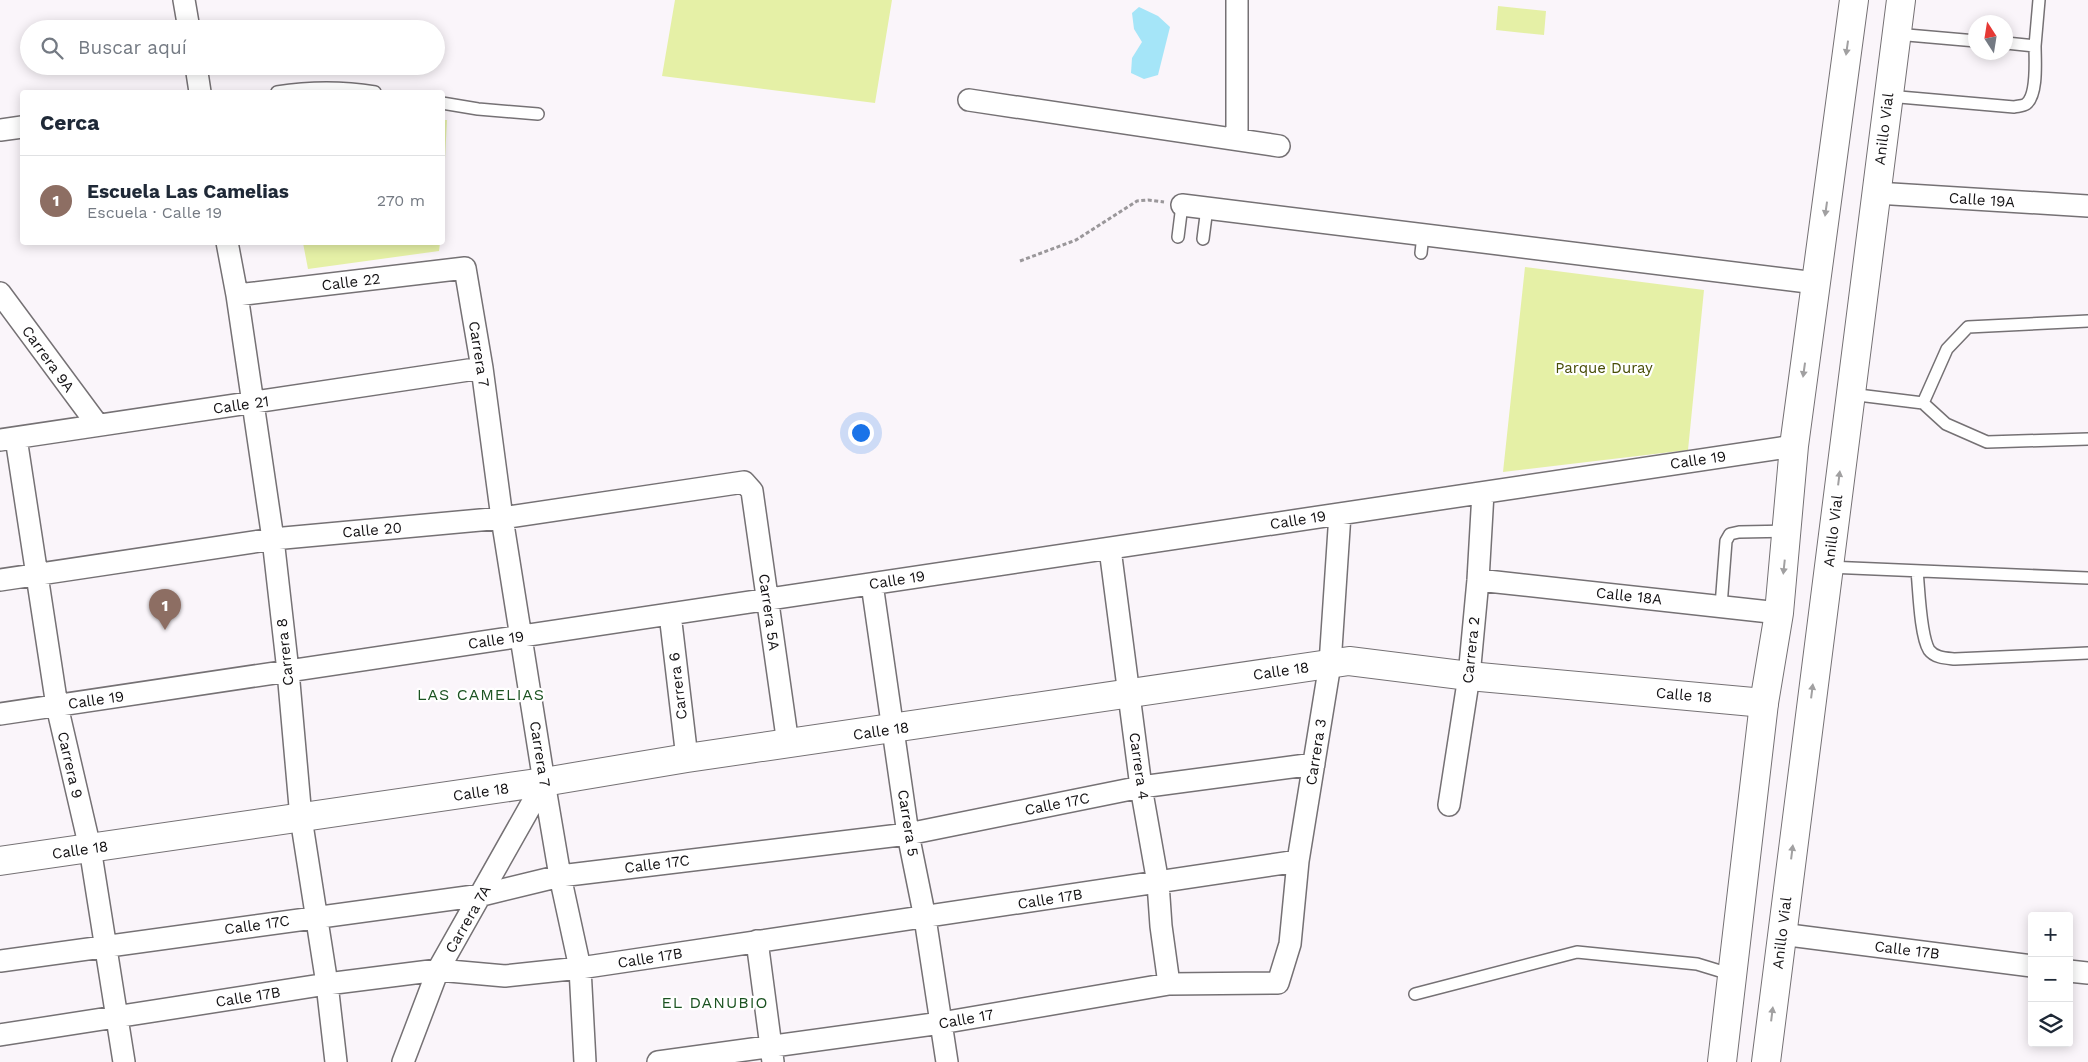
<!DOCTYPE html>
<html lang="es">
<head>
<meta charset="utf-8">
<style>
	:root { --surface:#fff; --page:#f2f2f3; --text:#1f2937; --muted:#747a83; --line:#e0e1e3; --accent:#207d2e }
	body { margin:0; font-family:"Work Sans",sans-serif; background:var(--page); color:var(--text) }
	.controls { position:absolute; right:15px; bottom:15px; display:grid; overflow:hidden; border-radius:5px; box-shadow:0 2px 12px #0003 }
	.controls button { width:45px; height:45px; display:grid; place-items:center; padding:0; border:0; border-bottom:1px solid var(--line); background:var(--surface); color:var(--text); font:25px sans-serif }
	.compass { position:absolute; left:1968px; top:15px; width:45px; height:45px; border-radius:50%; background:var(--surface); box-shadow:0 2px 12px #0003; rotate:348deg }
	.you { position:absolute; left:860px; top:432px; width:18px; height:18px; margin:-12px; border:4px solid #fff; border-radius:50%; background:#1a73e8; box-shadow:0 0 0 8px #1a73e833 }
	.badge { display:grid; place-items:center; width:32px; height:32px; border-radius:50%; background:var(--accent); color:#fff; font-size:16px; font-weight:700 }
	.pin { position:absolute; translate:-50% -41px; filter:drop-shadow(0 1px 2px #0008) }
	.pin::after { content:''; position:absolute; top:26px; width:18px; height:15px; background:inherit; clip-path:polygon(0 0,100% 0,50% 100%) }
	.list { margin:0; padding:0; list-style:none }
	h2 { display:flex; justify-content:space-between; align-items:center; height:65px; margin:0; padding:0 20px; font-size:21px }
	h2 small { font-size:16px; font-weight:400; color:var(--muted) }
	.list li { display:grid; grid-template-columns:32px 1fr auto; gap:15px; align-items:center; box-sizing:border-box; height:90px; padding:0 20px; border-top:1px solid var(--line) }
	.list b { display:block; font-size:19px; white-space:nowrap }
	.list p { margin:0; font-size:16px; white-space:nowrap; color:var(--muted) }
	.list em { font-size:16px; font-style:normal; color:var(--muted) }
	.icon { flex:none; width:28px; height:28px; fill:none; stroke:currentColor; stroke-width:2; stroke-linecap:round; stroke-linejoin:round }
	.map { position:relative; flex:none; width:2088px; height:1062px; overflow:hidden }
	.search { position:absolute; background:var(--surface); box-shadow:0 2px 12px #0003; left:20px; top:20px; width:425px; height:55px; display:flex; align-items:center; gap:12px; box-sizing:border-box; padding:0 18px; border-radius:28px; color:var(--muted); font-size:19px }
	.panel { position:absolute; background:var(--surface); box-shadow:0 2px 12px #0003; left:20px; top:90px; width:425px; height:155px; border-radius:5px }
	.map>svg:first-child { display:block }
	.green { fill:#e5f0a6 }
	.water { fill:#a5e5f8 }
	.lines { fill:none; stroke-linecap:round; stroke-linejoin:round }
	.service-casing { stroke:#757174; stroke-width:14 }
	.minor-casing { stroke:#757174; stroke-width:24 }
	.tertiary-casing { stroke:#757174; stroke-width:30 }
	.trunk-casing { stroke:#757174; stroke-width:30 }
	.path { stroke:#9a979a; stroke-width:3; stroke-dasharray:4 2.5; stroke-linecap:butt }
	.service { stroke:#fff; stroke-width:11 }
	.minor { stroke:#fff; stroke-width:21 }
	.tertiary { stroke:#fff; stroke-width:28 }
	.trunk { stroke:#fff; stroke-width:28 }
	.oneway { fill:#a1a0a1 }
	.labels { text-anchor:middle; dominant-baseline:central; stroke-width:4.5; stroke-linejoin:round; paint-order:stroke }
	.street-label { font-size:15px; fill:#141214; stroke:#fff }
	.park-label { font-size:15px; fill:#474d06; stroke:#fff }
	.neighbourhood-label { font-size:16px; letter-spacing:1px; fill:#1b5321; stroke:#fff }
</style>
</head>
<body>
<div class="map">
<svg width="2088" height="1062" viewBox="0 0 2088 1062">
	<rect width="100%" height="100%" fill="#faf5fa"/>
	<!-- green -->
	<path class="green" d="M675,0H892L875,103L662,76Z
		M1498,6L1546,11L1544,35L1496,30Z
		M443,120H447L443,198L442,120Z
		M303,243V242L440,243L439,251L308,269Z
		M1525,267L1704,290L1688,450L1503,472Z"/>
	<!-- water -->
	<path class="water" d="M1139,7L1158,16L1170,27L1158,75L1144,79L1131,73L1132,58L1142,42L1134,29L1132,13Z"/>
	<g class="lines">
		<defs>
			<path id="service" d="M1896,34L1976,41
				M2006,43L2035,46L2039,0
				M277,92C309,87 344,87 375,92
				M1888,96L2014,107C2018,106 2023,106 2026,104C2038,95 2035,60 2035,46
				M442,103L478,109L538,114
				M1178,237L1182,205
				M1203,239L1207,208
				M1421,253L1423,235
				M1850,394L1923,403L1946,424L1987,442L2088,439
				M1923,403L1947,349L1968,327L2088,321
				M1828,567L2088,578
				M1917,571C1919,589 1920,635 1929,650C1935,658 1946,658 1955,659L2088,653
				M1721,606L1726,541L1730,534L1739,532L1787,531
				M1415,994L1577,952L1697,964L1733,975"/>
			<path id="minor" d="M184,0L189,29
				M1237,0V139
				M196,66L200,92
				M969,100L1279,146
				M0,130L22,127
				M1876,193L2088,206
				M1182,205L1816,283
				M227,242L237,295L273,539L288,671L301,818L327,984L336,1062
				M0,293L97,424
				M237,295L465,268L482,368L502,518L544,782L560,876L580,968L585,1062
				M16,438L57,706L90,848L124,1062
				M0,440C160,415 321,393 482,368
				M1110,549L1141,787L1158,883L1161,926L1169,984
				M0,580L273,539L502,518L744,482L752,491L788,744
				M1478,580L1779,613
				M872,584L908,834L925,918L947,1062
				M670,614L687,758
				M0,714L1794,446
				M1449,805L1469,676L1478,580L1483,493
				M1781,934L2032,966
				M757,941L773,1062
				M0,961L482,895L560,876L908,834L1141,787L1314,764
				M2069,971L2088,973
				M0,1035L327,984L438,970L505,976L580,968L1298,861
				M403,1062L438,970L544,782
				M658,1062L941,1023L1169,984L1278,983L1290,944L1298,861L1330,664L1340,514"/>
			<path id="tertiary" d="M0,861L544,782L687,758L1349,661L1469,676L1764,703"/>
			<path id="trunk" d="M1722,1062L1764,703L1779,613L1794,446L1854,0
				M1766,1062L1901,0"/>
		</defs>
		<!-- service casing -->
		<use href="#service" class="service-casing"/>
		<!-- minor casing -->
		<use href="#minor" class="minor-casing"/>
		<!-- tertiary casing -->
		<use href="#tertiary" class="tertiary-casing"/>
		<!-- trunk casing -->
		<use href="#trunk" class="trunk-casing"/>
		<!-- path -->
		<path class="path" d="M1020,261L1076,240L1137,201L1148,200L1164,202"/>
		<!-- service -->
		<use href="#service" class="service"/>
		<!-- minor -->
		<use href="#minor" class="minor"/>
		<!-- tertiary -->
		<use href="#tertiary" class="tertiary"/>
		<!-- trunk -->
		<use href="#trunk" class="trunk"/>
	</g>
	<!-- one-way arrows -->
	<defs><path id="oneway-solid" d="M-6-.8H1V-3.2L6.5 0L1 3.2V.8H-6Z" transform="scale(1.25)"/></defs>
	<g class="oneway">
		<use href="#oneway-solid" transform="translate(1847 48) rotate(98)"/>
		<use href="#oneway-solid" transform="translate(1826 209) rotate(98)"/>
		<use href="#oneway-solid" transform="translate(1804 370) rotate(98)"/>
		<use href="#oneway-solid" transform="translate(1839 478) rotate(-83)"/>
		<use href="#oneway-solid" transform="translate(1784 567) rotate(96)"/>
		<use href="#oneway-solid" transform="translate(1812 691) rotate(-83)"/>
		<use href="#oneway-solid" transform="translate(1792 852) rotate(-83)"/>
		<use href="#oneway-solid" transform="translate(1772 1014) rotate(-83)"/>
	</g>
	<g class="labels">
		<!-- street labels -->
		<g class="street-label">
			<text transform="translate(1884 129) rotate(-83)">Anillo Vial</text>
			<text transform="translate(1982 200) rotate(4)">Calle 19A</text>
			<text transform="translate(351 282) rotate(-7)">Calle 22</text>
			<text transform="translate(479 354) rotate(81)">Carrera 7</text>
			<text transform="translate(48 359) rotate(54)">Carrera 9A</text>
			<text transform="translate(241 405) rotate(-8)">Calle 21</text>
			<text transform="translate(1698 460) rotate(-8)">Calle 19</text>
			<text transform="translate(1298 520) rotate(-9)">Calle 19</text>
			<text transform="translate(372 530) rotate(-5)">Calle 20</text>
			<text transform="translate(1833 531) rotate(-83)">Anillo Vial</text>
			<text transform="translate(897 580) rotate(-9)">Calle 19</text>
			<text transform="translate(1629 596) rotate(6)">Calle 18A</text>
			<text transform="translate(769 612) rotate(82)">Carrera 5A</text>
			<text transform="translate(496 640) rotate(-8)">Calle 19</text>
			<text transform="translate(1471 650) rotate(-84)">Carrera 2</text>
			<text transform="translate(285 652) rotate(-96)">Carrera 8</text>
			<text transform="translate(1281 671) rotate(-8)">Calle 18</text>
			<text transform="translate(678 686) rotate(-97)">Carrera 6</text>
			<text transform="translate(1684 695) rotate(5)">Calle 18</text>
			<text transform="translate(96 700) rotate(-8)">Calle 19</text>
			<text transform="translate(881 731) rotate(-8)">Calle 18</text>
			<text transform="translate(1316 752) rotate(-81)">Carrera 3</text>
			<text transform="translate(540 754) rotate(81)">Carrera 7</text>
			<text transform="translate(70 765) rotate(77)">Carrera 9</text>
			<text transform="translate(1139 766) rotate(82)">Carrera 4</text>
			<text transform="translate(481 792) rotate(-8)">Calle 18</text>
			<text transform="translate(1057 804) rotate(-11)">Calle 17C</text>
			<text transform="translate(908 823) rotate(81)">Carrera 5</text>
			<text transform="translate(80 850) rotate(-8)">Calle 18</text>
			<text transform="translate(657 864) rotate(-7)">Calle 17C</text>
			<text transform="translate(1050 899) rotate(-9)">Calle 17B</text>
			<text transform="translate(468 919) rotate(-60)">Carrera 7A</text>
			<text transform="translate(257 925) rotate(-8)">Calle 17C</text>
			<text transform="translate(1782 933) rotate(-83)">Anillo Vial</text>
			<text transform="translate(1907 950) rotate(7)">Calle 17B</text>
			<text transform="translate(650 958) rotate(-9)">Calle 17B</text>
			<text transform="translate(248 997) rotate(-9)">Calle 17B</text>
			<text transform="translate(966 1019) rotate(-10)">Calle 17</text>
		</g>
		<!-- park labels -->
		<g class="park-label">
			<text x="1604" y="368">Parque Duray</text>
		</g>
		<!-- neighbourhood labels -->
		<g class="neighbourhood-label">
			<text x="481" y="694">LAS CAMELIAS</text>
			<text x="715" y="1002">EL DANUBIO</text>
		</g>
	</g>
</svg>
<div class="controls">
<button>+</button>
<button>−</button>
<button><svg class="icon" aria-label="layers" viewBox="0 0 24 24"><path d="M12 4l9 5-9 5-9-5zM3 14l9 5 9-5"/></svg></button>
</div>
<svg class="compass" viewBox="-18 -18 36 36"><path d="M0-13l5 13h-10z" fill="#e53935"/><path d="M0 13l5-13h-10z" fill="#747a83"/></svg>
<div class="you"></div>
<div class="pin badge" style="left:165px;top:630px;background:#8d6e63">1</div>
<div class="search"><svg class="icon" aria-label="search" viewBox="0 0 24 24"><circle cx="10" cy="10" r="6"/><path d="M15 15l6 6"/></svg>Buscar aquí</div>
<section class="panel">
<h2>Cerca<small></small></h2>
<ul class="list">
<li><span class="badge" style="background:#8d6e63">1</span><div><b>Escuela Las Camelias</b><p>Escuela · Calle 19</p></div><em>270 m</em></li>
</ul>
</section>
</div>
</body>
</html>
